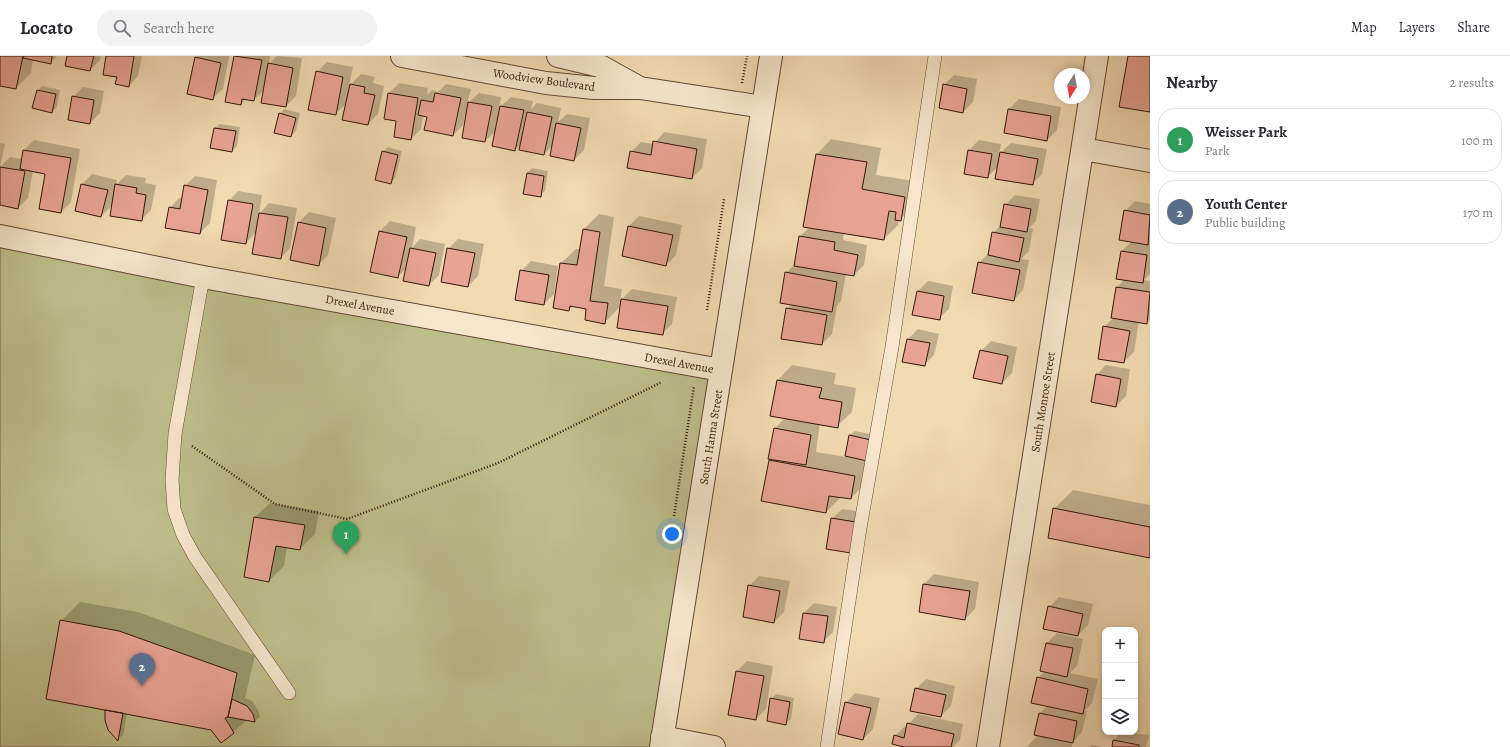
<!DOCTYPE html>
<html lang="en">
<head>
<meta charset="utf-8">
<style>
	:root { --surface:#fff; --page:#f2f2f3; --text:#2b2b33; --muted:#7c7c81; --line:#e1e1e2; --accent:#8f2418 }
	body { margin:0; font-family:Alegreya,serif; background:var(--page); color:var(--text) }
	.controls { position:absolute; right:12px; bottom:12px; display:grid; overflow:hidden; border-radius:8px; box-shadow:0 2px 6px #0003 }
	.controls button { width:36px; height:36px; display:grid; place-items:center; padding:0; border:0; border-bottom:1px solid var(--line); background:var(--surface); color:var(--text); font:20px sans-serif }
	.compass { position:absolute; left:1054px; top:12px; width:36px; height:36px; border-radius:50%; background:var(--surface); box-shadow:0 2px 6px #0003; rotate:191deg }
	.you { position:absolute; left:672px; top:478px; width:14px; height:14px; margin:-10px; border:3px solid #fff; border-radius:50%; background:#1a73e8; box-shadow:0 0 0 6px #1a73e833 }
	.badge { display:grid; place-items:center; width:26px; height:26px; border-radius:50%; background:var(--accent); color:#fff; font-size:13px; font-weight:700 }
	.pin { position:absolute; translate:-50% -33px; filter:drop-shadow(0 1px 2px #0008) }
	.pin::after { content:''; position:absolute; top:21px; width:14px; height:12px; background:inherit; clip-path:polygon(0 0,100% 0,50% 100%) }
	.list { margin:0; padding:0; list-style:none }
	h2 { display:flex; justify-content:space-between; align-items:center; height:52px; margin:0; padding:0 16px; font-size:17px }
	h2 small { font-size:13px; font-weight:400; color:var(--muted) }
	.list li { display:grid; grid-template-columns:26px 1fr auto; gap:12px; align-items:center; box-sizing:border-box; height:64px; margin:0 8px 8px; padding:0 8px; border:1px solid var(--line); border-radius:16px }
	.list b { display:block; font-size:15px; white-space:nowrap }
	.list p { margin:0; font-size:13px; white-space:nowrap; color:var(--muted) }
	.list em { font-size:13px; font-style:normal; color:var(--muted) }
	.icon { flex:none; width:22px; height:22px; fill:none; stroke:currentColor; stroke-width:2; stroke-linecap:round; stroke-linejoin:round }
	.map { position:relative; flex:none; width:1150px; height:691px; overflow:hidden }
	header { display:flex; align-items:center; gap:24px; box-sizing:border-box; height:56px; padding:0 20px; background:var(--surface); border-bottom:1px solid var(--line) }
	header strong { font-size:19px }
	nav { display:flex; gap:22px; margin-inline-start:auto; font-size:14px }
	.search { width:280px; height:36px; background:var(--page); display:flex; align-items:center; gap:10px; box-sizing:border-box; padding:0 14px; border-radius:22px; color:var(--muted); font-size:15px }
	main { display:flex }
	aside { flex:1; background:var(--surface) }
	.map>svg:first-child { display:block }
	.green { fill:#bdbe8a; stroke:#786a4a }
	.shadow { fill:#0003 }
	.building { fill:#e9a394; stroke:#34170b }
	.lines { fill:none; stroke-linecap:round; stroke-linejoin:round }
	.service-casing { stroke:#634834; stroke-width:14 }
	.minor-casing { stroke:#634834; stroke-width:24 }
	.path { stroke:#34170b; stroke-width:2.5; stroke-dasharray:1 2; stroke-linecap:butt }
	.service { stroke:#f6e6cc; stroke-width:13 }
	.minor { stroke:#f6e6cc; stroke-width:22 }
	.labels { text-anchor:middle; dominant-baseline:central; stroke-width:3; stroke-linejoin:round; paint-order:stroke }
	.street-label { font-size:12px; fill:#34170b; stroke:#f6e6cc }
</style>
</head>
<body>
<header>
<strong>Locato</strong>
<div class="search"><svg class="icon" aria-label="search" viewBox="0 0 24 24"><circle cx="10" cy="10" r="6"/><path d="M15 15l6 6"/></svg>Search here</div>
<nav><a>Map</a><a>Layers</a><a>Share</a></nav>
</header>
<main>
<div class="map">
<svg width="1150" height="691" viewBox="0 0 1150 691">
	<rect width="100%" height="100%" fill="#f1d9b1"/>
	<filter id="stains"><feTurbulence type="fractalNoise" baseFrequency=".005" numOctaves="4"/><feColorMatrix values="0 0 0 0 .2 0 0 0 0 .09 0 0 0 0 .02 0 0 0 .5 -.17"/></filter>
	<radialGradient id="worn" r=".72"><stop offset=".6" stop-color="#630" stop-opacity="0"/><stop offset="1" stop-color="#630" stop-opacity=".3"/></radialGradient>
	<!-- green -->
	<path class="green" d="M0,180L721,314L661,691H0Z"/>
	<!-- shadow -->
	<path class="shadow" d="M0,0H57L50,7L33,3L31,17L16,32L0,29Z
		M68,0H101L100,4L90,14Z
		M107,0H142L138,20L129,30L118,20Z
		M198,0H229L223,33L213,42L196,2Z
		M235,0H270L269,8L277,0L302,2L296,40L286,50L265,33L254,44L246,43L241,48L226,45Z
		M327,6L353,11L349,30L361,18L375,21L373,27L384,30L378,58L368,68L347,47L335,58L317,16Z
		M954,19L977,23L973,46L963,56L944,29Z
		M399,27L428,32L427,39L432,34L438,36L446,28L471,33L467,48L479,37L501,41L498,58L500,59L501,50L511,41L533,45L531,53L537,47L561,52L558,66L567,58L590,62L584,94L574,104L553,89L544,98L521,88L515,94L497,74L485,85L465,59L463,69L453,79L428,60L423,59L421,73L411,83L398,64L389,37Z
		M42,30L60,34L57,51L52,56L38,34Z
		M83,31L104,35L100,57L90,67L73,41Z
		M1019,43L1061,51L1057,74L1047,84L1009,53Z
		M284,53L300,57L296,75L291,80L280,58Z
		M220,68L240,71L237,90L232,95L215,72Z
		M664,76L707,83L702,112L692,122L631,96L641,86L654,88Z
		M831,83L881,92L876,119L920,126L915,150L899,164L898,169L884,183L844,177L843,184L867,189L864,209L854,219L846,218L841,245L837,250L832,278L822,288L787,253L792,248L786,217L796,207L800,180L810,171L804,170L817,98Z
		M34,84L80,93L71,146L61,156L46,117L33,115L28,142L18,152L0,148V111L10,101L22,103L24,94Z
		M979,84L1001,88L999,98L1011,87L1047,93L1042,118L1032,128L999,110L987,121L965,117L969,94Z
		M0,87L5,88L0,111Z
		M388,91L402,95L395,122L391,127L383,96Z
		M532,112L548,115L545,135L540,139L527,117Z
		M92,118L117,124L116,129L126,119L146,122L145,127L156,129L151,154L141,164L113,149L101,160L82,128Z
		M195,120L217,124L210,167L200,177L170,152L179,142H183L185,130Z
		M238,135L262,139L259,158L269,147L297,152L290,192L281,202L256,176L246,187L229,145Z
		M1015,139L1040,143L1036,165L1029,172L1033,173L1029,195L1021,203L1029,204L1023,234L1014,244L979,207L989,197L993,177L1002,168L1005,149Z
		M1135,145L1150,148V186L1148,188H1150V218L1144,224L1150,225V263L1146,267L1139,265L1134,296L1124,306L1104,271L1114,261H1112L1117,231L1125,223L1122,195L1132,185L1125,155Z
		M309,156L336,162L328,199L318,209L299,166Z
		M599,158L614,161L604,230L622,233L619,252L604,267L587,252L573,250L569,254L561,207L576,193H581L584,173Z
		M639,160L682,169L676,199L666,209L629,170Z
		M390,165L416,171L412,192L420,183L445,188L439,219L429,229L407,212L397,221L380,175Z
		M458,183L484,188L478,220L468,230L448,193Z
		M531,205L558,210L554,238L544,248L521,215Z
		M928,225L953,230L949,253L939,262L913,258L918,235Z
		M632,233L677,241L672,268L662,278L622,243Z
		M918,273L939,278L934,299L924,309L903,305L908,283Z
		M991,285L1017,291L1012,317L1002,327L981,295Z
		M792,309L836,317L834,328L856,332L852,356L837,370L820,367L816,396L846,401L850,379L855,375L875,379L865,428L851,442L841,441L826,456L770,405L773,402L774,373L786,361L771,359L778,324Z
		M1106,309L1130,313L1126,340L1116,350L1096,319Z
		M1073,434L1150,449V501L1054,453Z
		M270,447L319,455L315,478L300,493L287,491L284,510L269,525L255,461Z
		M842,453L865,456L860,486L832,463Z
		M934,518L979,526L975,553L965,563L920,555L924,528Z
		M759,520L790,525L784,556L774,566L749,530Z
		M1059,541L1093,548L1088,569L1078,579L1049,551Z
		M80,546L138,556L255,599L245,642L252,645L258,654L260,661L255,665L247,664L221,686L211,673L127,657L123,679L118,683L61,565Z
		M814,547L837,551L833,576L823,586L800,582L804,557Z
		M1057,577L1083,583L1077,610L1070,617L1098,623L1092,647L1085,655H1087L1082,676L1072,687V691H1027L1037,680L1042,681V679L1035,678L1040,657L1047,650L1038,622L1045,615L1041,614L1047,587Z
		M747,605L773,610L766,653L756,663L737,615Z
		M926,623L955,630L951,650L941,660L916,633Z
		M855,637L880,642L873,673L863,683L846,647Z
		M776,638L794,642L791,663L786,667L771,643Z
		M918,658L963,668L960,684L953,691H909L895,680L905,670H907Z
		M1122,676L1149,679L1146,691H1113L1114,684Z
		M1092,689L1103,691H1090Z"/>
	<!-- building -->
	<path class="building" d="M0,0H23L16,33L0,30Z
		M24,0H52L51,8L23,2Z
		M67,0H94L90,15L65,10Z
		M106,0H134L129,31L115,28L117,21L103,19Z
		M234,0L262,4L254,45L242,43L241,49L225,46Z
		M1128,0H1150V56L1119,51Z
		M195,1L221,7L213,44L187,38Z
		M268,7L293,12L286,51L261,47Z
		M316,15L343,21L336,59L308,54Z
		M350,28L365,31L364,37L375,39L368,69L342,64Z
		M943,28L967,33L963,57L939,52Z
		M37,34L56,38L52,57L32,52Z
		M388,37L418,42L411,84L394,81L396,65L384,63Z
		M435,37L461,42L453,80L424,74L427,61L418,59L421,44L433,46Z
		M72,40L94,44L90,68L68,64Z
		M468,46L492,50L485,86L462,82Z
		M500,50L524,54L515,95L492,90Z
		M1008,53L1051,60L1047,85L1004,77Z
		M527,56L552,61L544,99L519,94Z
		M279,57L296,62L291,81L274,77Z
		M556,67L581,72L574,105L550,100Z
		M214,72L236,75L232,96L210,92Z
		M653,85L697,93L692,123L627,112L630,95L651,99Z
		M23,94L71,102L61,157L39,153L45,118L20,113Z
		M968,94L992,98L988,122L964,118Z
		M382,95L398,99L391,128L375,124Z
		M1000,96L1038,103L1033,129L995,123Z
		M816,98L867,106L862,133L905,141L901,165L895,164L896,156L889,155L884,184L803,171Z
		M0,111L25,115L18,153L0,149Z
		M527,117L544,120L541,141L523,138Z
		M81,128L108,134L101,161L75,155Z
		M115,128L137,132L136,137L146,139L142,165L110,160Z
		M184,129L208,134L200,178L165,172L169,151L180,153Z
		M228,144L253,148L246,188L221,184Z
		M1004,148L1031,153L1027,176L1000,171Z
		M1124,154L1150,159L1148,189L1119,184Z
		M259,157L288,161L281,203L252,198Z
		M298,166L326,172L319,210L290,204Z
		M628,170L673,179L666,210L622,200Z
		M583,173L600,176L590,245L608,247L605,268L585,264L586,253L570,250L569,255L553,252L560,207L577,209Z
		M379,175L407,181L398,222L370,216Z
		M992,176L1024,182L1019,206L988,199Z
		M799,180L835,186L834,194L858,199L854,220L794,210Z
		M410,192L436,197L429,230L403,225Z
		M447,192L475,197L468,231L441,226Z
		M1121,195L1147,199L1143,227L1116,223Z
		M978,206L1020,214L1014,245L972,237Z
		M520,214L549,219L544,249L515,244Z
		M785,216L837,226L832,256L780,247Z
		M1116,231L1150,236L1147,268L1111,262Z
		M917,235L944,240L940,264L912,259Z
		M621,243L668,250L663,279L617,272Z
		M786,252L827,259L822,289L781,283Z
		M1103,270L1130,275L1124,307L1098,303Z
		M907,283L930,287L925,310L902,306Z
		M980,294L1008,300L1002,328L973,322Z
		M1096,318L1121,323L1116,351L1091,346Z
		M777,324L822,332L819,342L842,346L838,372L770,360Z
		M774,372L811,379L806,409L768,403Z
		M849,379L871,384L867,405L845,400Z
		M769,404L855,420L851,443L829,440L826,457L761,445Z
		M1053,452L1150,471V502L1048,482Z
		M254,461L305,469L300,494L276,490L269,526L244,521Z
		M831,462L856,466L851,497L826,493Z
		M923,528L970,535L965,564L919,556Z
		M748,529L780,535L774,567L743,561Z
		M1048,550L1083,558L1078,580L1043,573Z
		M803,557L828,560L824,587L799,583Z
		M60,564L119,575L237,617L228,661L225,662L234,677L221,687L211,674L46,643Z
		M1046,587L1073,592L1067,621L1040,615Z
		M736,615L764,620L756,664L728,659Z
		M1037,621L1088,633L1083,658L1031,647Z
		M915,632L946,639L941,661L910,655Z
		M770,642L790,646L786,669L767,665Z
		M232,643L247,650L253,658L255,666L228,661Z
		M845,646L871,652L863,684L838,678Z
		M105,654L123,657L118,685L108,674L105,664Z
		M1039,657L1077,665L1073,687L1034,679Z
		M907,667L954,678L951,691H904L892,688L894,679L904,682Z
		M1113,684L1139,689V691H1112Z"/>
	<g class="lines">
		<defs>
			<path id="service" d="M203,221L175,378L172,424L174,453L183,479L195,501L289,637
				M827,691L860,472L892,291L935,0"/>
			<path id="minor" d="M402,0L546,27L594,32H640L763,51
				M558,0L600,10L638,31
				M1083,93L1150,105
				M0,180L203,221L721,314
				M662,681L714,691
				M661,691L771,0
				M988,691L1097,0"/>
		</defs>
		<!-- service casing -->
		<use href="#service" class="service-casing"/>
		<!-- minor casing -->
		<use href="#minor" class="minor-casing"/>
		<!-- path -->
		<path class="path" d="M742,27L747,0
			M707,254L724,143
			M192,390L275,448L347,463L498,407L662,326
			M674,460L694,330"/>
		<!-- service -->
		<use href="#service" class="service"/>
		<!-- minor -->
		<use href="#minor" class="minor"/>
	</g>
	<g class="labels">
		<!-- street labels -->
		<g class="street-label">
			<text transform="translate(544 24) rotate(8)">Woodview Boulevard</text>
			<text transform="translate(360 249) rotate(10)">Drexel Avenue</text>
			<text transform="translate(679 307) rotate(10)">Drexel Avenue</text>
			<text transform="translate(1043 346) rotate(-81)">South Monroe Street</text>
			<text transform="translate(711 381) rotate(-81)">South Hanna Street</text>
		</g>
	</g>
	<rect width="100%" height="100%" filter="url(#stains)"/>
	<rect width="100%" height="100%" fill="url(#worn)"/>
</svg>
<div class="controls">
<button>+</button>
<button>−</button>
<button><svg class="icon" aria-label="layers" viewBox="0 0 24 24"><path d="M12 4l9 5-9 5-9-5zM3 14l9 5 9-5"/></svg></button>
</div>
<svg class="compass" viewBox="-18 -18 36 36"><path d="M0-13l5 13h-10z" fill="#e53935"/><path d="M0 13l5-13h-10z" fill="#7c7c81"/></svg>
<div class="you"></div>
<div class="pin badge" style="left:346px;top:498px;background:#2e9e5b">1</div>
<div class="pin badge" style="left:142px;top:630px;background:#5c6f8a">2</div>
</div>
<aside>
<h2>Nearby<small>2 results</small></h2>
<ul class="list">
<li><span class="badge" style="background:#2e9e5b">1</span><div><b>Weisser Park</b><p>Park</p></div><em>100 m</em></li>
<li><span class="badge" style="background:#5c6f8a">2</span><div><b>Youth Center</b><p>Public building</p></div><em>170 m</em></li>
</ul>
</aside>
</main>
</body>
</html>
